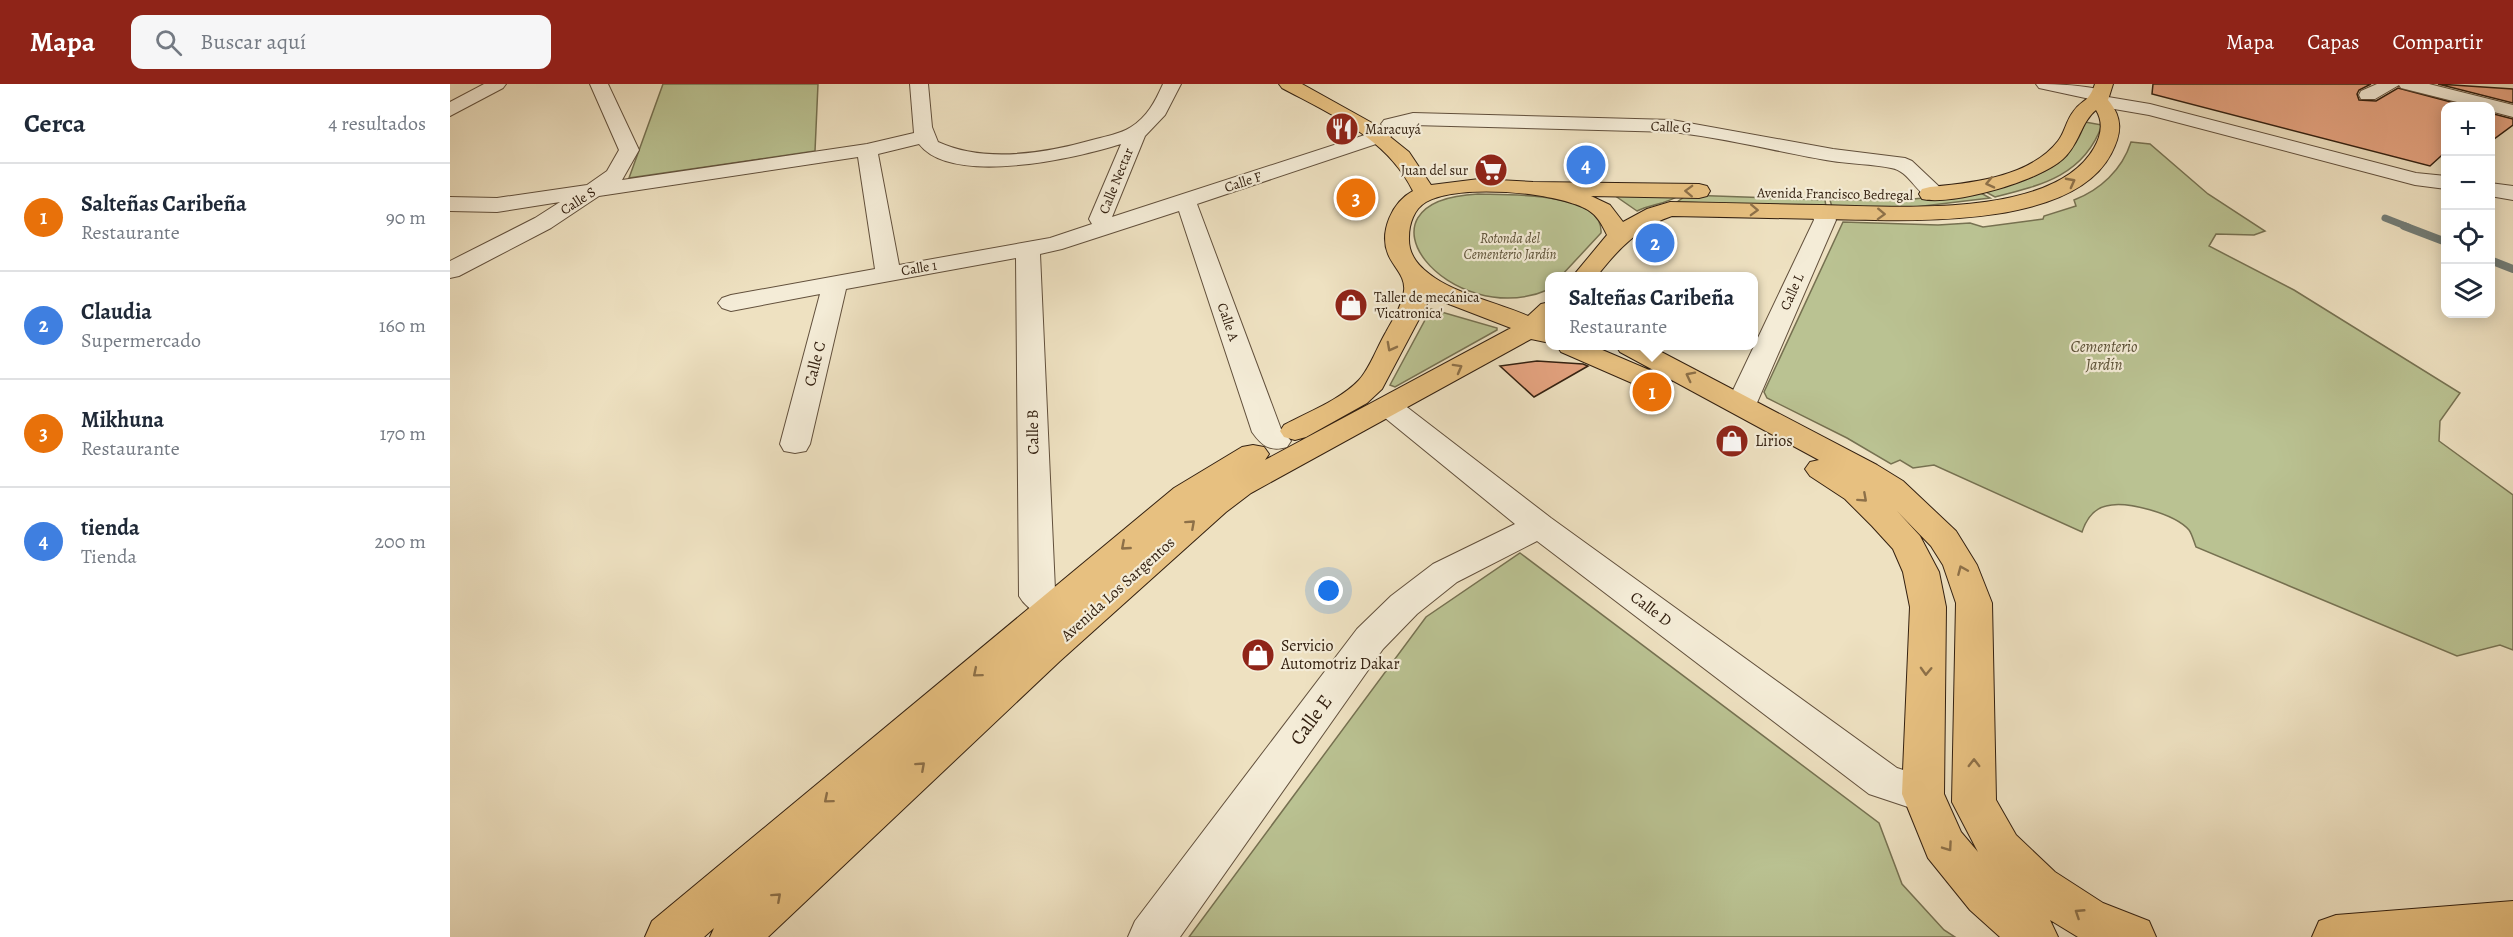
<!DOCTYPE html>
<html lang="es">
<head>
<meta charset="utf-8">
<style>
	:root { --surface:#fff; --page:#f6f6f7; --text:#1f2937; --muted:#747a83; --line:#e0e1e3; --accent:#8f2418 }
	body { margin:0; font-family:Alegreya,serif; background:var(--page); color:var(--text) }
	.controls { position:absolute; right:18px; top:18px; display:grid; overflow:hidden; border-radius:12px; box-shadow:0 3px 15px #0003 }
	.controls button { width:54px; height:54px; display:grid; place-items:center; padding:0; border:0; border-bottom:2px solid var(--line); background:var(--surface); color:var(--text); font:30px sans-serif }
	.you { position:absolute; left:879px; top:507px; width:21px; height:21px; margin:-15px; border:4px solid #fff; border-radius:50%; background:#1a73e8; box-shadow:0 0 0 9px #1a73e833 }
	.badge { display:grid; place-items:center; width:39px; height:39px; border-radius:50%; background:var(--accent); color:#fff; font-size:20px; font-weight:700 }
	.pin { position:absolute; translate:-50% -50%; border:3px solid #fff; box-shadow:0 2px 6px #0006 }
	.popup { position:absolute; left:1095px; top:188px; width:213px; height:78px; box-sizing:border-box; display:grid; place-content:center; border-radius:12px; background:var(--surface); filter:drop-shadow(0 2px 4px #0005); font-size:20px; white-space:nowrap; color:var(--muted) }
	.popup b { font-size:22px; color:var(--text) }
	.popup::after { content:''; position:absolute; left:50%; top:100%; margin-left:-12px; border:12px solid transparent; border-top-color:var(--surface) }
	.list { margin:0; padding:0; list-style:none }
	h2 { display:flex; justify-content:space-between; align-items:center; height:78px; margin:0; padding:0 24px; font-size:26px }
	h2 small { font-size:20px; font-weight:400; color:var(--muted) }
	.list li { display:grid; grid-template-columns:39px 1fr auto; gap:18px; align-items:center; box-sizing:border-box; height:108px; padding:0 24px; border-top:2px solid var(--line) }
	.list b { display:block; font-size:22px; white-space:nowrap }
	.list p { margin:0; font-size:20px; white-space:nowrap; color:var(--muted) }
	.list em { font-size:20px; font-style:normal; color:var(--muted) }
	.icon { flex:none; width:33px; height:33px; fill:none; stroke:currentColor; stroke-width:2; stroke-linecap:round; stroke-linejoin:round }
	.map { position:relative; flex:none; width:2063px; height:853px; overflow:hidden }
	header { display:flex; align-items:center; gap:36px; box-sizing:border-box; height:84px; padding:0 30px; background:var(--accent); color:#fff }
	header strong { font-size:28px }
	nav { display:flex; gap:33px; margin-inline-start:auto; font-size:21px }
	.search { width:420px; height:54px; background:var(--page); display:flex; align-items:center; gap:15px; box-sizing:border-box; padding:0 21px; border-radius:12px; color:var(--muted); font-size:22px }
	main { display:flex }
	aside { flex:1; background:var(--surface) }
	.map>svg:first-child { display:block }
	.green { fill:#bac292; stroke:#767151; stroke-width:1.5 }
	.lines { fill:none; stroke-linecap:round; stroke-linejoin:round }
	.stream-far1 { stroke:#737d77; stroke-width:7 }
	.stream { stroke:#737d77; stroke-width:8 }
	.building { fill:#e6a481; stroke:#332010; stroke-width:1.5 }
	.minor-casing { stroke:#62503c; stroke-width:2 }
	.major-casing { stroke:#332010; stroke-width:2 }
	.minor { fill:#f4ecd7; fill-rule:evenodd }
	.major { fill:#e7c080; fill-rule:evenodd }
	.oneway { stroke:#8d7048 }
	.labels { text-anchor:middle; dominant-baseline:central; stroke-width:4.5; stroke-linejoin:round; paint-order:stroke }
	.far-street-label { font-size:14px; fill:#332010; stroke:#f4ecd7 }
	.far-poi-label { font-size:14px; fill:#332010; stroke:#f4ecd7; text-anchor:start }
	.far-park-label { font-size:14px; font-style:italic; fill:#5c5137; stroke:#f4ecd7 }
	.park-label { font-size:16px; font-style:italic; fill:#5c5137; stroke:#f4ecd7 }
	.street-label { font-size:16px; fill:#332010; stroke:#f4ecd7 }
	.poi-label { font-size:16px; fill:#332010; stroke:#f4ecd7; text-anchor:start }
	.near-street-label { font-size:20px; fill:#332010; stroke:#f4ecd7 }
</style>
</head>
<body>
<header>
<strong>Mapa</strong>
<div class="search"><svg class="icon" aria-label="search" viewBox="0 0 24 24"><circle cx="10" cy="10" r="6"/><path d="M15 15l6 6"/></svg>Buscar aquí</div>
<nav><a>Mapa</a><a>Capas</a><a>Compartir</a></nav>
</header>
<main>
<aside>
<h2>Cerca<small>4 resultados</small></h2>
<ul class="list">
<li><span class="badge" style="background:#e8710a">1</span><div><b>Salteñas Caribeña</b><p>Restaurante</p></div><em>90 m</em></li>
<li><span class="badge" style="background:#3f7fe0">2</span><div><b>Claudia</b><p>Supermercado</p></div><em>160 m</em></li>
<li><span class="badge" style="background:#e8710a">3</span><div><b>Mikhuna</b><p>Restaurante</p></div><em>170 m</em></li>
<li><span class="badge" style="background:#3f7fe0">4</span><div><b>tienda</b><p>Tienda</p></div><em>200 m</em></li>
</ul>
</aside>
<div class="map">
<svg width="2063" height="853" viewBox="0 0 2063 853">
	<rect width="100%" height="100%" fill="#eee1c1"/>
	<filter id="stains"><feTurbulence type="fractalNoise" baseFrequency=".00333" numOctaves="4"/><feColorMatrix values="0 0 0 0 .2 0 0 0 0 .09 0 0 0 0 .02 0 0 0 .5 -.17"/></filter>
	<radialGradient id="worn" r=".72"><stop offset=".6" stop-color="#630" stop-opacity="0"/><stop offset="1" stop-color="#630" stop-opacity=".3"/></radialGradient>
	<!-- green -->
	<path class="green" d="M213,0H368L365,67L179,94Z
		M1635,38L1652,41C1634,91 1593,101 1545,113L1534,107C1579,95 1620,87 1635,38Z
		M1681,58L1700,60L1758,110L1815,147L1804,151L1766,150L1759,162L1844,206L2010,309L1990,337L1989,357L2063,411V566L2050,561L2007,572L1746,463C1744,458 1742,450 1739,446C1725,430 1676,416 1656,422C1643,425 1636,436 1632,448L1484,381L1463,384L1450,376L1441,380L1397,354L1317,314L1314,308L1393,138L1488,141L1520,139L1533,143L1593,135L1594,132L1626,122L1624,116C1650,106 1672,86 1681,58Z
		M1529,108L1540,114L1465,123H1382L1380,116H1454Z
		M1028,110C1055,111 1154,107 1151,149L1111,192H1100V205C1000,249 892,117 1028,110Z
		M1164,111H1230C1217,120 1201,120 1187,127Z
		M1237,111L1375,116L1376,123L1227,118Z
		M981,225L1047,244V246L945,303L940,301Z
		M1070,469L1429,739L1452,800L1494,846L1505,853H739L976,533Z"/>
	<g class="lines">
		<!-- stream-far1 -->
		<path class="stream-far1" d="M1935,134L1958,143"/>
		<!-- stream -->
		<path class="stream" d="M1954,142L1996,158
			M2040,176L2063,185"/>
	</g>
	<!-- building -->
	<path class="building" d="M1703,0H1921L1909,6L1907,10L1909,16L1926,17L1948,4L2016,22H1995V73L1991,72L1980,82L1702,10Z
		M1988,0L2063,5V19Z
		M2040,29L2063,35V41L2040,58Z
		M1087,277L1133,280L1138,282L1084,313L1050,282Z"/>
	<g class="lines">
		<defs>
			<path id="minor" d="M34,0H56L53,4L0,32V18Z
				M140,0H158L189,66L172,96L417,60L464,49L460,0H478L482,43L488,58C536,80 597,69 646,55C657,52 670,50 681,43C697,33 705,18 713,0H731L715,31L695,52L662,133L924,48H938L941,52L938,56L747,120L831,345L841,357L837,363C820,368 812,362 802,348L729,127L612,165L590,170L605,506L618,513L623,522L618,531C599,537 579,529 569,512L566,174L396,205L360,360L356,367L345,369L334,367L330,360L370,210L281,227L272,224L268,219L272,214L281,211L425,185L408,73L149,112L101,144L9,192L0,194V177L85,134L110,118L47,128L0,127V113L47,114L137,101L157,87L169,66ZM469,60C502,103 627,74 671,60L639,135L642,140L600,154L449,181L428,70Z
				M1586,0C1610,0 1633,1 1657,7L1659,11L1658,13L1700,20L1966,89L1996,92V105L1965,101L1699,31L1641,21L1639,17L1640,15L1589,4Z
				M1927,0H1979L2063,21V33L2040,27V22H2023L1951,4L1949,1L1925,15H1911L1909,11L1911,7Z
				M963,29L1222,36L1383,65L1455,74L1462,77L1497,110L1494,115C1468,121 1463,87 1441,84C1422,80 1401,80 1382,77C1328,68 1276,54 1222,48L963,41L941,46L934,44L931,40L934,36Z
				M2040,99L2063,102V116L2040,112Z
				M1372,121L1380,123L1386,136L1306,321L1301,327L1291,330L1281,327L1276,321L1364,136L1361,128L1364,123Z
				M939,314L949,317L1101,434L1447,684L1488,697L1494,710L1488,723L1473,728L1419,710L1087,457L1007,498L967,530L933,565L730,853H678L685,837L907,545L941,512L983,480L1065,440L929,329L924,323L929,317Z"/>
			<path id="major" d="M829,0H852L924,40L959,68L981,101L1029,95L1083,98L1249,100L1257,102L1260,107L1257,112L1249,114L1141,112L1160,121L1173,138L1197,125L1220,118C1270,119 1320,120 1370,121C1441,122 1603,136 1644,64C1651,52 1654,39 1646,26C1631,38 1629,61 1613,75C1589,97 1503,122 1472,115L1469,110L1472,105L1480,103C1522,99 1580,93 1608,57C1615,48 1616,37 1623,28C1633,14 1638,20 1645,0H1663L1658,16C1673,34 1672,49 1661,70C1620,148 1448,136 1372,135C1322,134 1272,133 1222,132C1189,143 1168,165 1147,192H1123L1157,151C1152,141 1148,132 1138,126C1107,108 1008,99 976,118C964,125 959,140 959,153C958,172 970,184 985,194C1010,211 1049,219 1078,232L1091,220L1100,218V259L1081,255L801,409L776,428L610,577L318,853H260L264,844L254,853H195L202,837L724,404L792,363L803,361L814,363L819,370L815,376L1061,244L978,212L977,220L932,305L917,319L856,353L845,356L834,353L830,347L834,341C858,328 890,316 909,296C920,284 927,263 936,248C943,235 952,222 954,207C956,192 943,183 938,170C929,148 942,118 963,107C937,54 882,31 832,4Z
				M1107,262H1143L1218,294L1222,300L1218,306L1208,309L1198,306L1111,268Z
				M1166,262H1200L1427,381L1453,397L1506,447L1527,481L1542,519L1546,716L1566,751L1605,788L1653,819L1699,837L1706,853H1628L1600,836L1608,853H1550L1520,826L1478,774L1452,710L1460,523L1453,488L1443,465L1422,442L1395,415L1360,392L1355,385L1360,378L1369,376L1170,268ZM1447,427L1481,462L1493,481L1506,519L1502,718L1528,768L1511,748L1494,710L1496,523L1489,488L1470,452Z
				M2063,817V853H1862L1869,837L1886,831Z"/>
		</defs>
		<!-- minor casing -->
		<use href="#minor" class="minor-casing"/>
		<!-- major casing -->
		<use href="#major" class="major-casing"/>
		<!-- minor -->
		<use href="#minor" class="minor"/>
		<!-- major -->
		<use href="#major" class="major"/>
	</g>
	<!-- one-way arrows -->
	<defs><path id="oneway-chevron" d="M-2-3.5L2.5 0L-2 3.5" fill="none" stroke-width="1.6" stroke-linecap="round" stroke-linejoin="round" transform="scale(1.5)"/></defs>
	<g class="oneway">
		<use href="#oneway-chevron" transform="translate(1621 98) rotate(-28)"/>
		<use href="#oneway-chevron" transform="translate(1540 99) rotate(167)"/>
		<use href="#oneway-chevron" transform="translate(1239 107) rotate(-178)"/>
		<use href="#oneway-chevron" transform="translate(1304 126) rotate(2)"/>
		<use href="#oneway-chevron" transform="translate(1431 130) rotate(2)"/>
		<use href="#oneway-chevron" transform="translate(941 263) rotate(118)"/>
		<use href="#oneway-chevron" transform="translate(1008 284) rotate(-29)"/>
		<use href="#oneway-chevron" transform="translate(1240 292) rotate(-153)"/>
		<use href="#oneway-chevron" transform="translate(1413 414) rotate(42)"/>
		<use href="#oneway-chevron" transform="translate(741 440) rotate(-42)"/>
		<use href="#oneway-chevron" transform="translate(675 462) rotate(139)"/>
		<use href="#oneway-chevron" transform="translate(1512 486) rotate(-113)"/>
		<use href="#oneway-chevron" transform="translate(1476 587) rotate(92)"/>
		<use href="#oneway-chevron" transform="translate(527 589) rotate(140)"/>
		<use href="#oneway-chevron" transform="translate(1524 679) rotate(-90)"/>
		<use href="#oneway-chevron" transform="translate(471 682) rotate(-42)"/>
		<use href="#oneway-chevron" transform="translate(378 715) rotate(140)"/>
		<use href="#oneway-chevron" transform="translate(1498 763) rotate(55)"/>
		<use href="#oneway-chevron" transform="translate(327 813) rotate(-42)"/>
		<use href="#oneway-chevron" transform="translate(1629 829) rotate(-147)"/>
	</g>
	<!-- icons -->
	<defs>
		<symbol id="restaurant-disc" viewBox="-11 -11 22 22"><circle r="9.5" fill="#8f2418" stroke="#f4ecd7"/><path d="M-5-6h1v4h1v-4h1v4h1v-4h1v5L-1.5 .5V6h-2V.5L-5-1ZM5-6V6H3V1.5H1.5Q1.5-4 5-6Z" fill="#fff"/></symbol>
		<symbol id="supermarket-disc" viewBox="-11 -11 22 22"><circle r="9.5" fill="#8f2418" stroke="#f4ecd7"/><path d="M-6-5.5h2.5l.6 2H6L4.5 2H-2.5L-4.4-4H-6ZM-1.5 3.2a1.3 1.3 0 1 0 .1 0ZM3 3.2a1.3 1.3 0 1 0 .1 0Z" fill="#fff"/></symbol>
		<symbol id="shop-disc" viewBox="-11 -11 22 22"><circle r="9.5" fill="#8f2418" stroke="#f4ecd7"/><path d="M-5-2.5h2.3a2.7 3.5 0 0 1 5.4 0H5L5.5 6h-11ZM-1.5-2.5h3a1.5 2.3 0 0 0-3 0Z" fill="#fff"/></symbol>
	</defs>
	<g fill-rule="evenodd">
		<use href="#restaurant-disc" x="873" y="26" width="38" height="38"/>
		<use href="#supermarket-disc" x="1022" y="67" width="38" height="38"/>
		<use href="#shop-disc" x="882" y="202" width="38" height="38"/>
		<use href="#shop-disc" x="1263" y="338" width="38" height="38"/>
		<use href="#shop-disc" x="789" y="552" width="38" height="38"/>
	</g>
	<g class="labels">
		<!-- far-street labels -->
		<g class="far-street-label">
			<text transform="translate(1221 43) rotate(3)">Calle G</text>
			<text transform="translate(666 97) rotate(-68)">Calle Nectar</text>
			<text transform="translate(793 98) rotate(-18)">Calle F</text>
			<text transform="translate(1385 110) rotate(1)">Avenida Francisco Bedregal</text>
			<text transform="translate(128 117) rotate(-33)">Calle S</text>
			<text transform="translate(469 184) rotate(-10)">Calle 1</text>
			<text transform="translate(1342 208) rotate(-66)">Calle L</text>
			<text transform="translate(778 238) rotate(71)">Calle A</text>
		</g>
		<!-- far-poi labels -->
		<g class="far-poi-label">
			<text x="915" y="45">Maracuyá</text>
			<text x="1018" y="86" text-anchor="end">Juan del sur</text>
			<text x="924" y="213">Taller de mecánica<tspan x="924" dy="16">'Vicatronica'</tspan></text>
		</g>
		<!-- far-park labels -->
		<g class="far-park-label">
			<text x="1060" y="154">Rotonda del<tspan x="1060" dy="16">Cementerio Jardín</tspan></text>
		</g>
		<!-- park labels -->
		<g class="park-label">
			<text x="1654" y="263">Cementerio<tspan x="1654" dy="18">Jardín</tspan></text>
		</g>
		<!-- street labels -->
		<g class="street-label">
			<text transform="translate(365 280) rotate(-76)">Calle C</text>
			<text transform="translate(583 348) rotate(-91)">Calle B</text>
			<text transform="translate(668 505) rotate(-42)">Avenida Los Sargentos</text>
			<text transform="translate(1201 525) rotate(37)">Calle D</text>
		</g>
		<!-- poi labels -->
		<g class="poi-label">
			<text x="1305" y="357">Lirios</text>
			<text x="831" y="562">Servicio<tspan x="831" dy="18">Automotriz Dakar</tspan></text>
		</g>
		<!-- near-street labels -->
		<g class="near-street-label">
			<text transform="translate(861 636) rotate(-54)">Calle E</text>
		</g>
	</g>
	<rect width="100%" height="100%" filter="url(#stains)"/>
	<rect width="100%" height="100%" fill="url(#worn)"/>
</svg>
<div class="controls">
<button>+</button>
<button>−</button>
<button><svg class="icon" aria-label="locate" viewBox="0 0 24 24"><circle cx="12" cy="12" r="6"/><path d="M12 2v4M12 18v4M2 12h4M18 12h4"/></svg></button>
<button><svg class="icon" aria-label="layers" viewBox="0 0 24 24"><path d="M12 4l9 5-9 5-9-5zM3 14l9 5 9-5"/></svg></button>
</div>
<div class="you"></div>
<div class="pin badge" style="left:1202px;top:308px;background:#e8710a">1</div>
<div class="popup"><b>Salteñas Caribeña</b>Restaurante</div>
<div class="pin badge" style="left:1205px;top:159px;background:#3f7fe0">2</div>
<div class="pin badge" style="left:906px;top:114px;background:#e8710a">3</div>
<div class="pin badge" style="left:1136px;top:81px;background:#3f7fe0">4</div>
</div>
</main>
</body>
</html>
